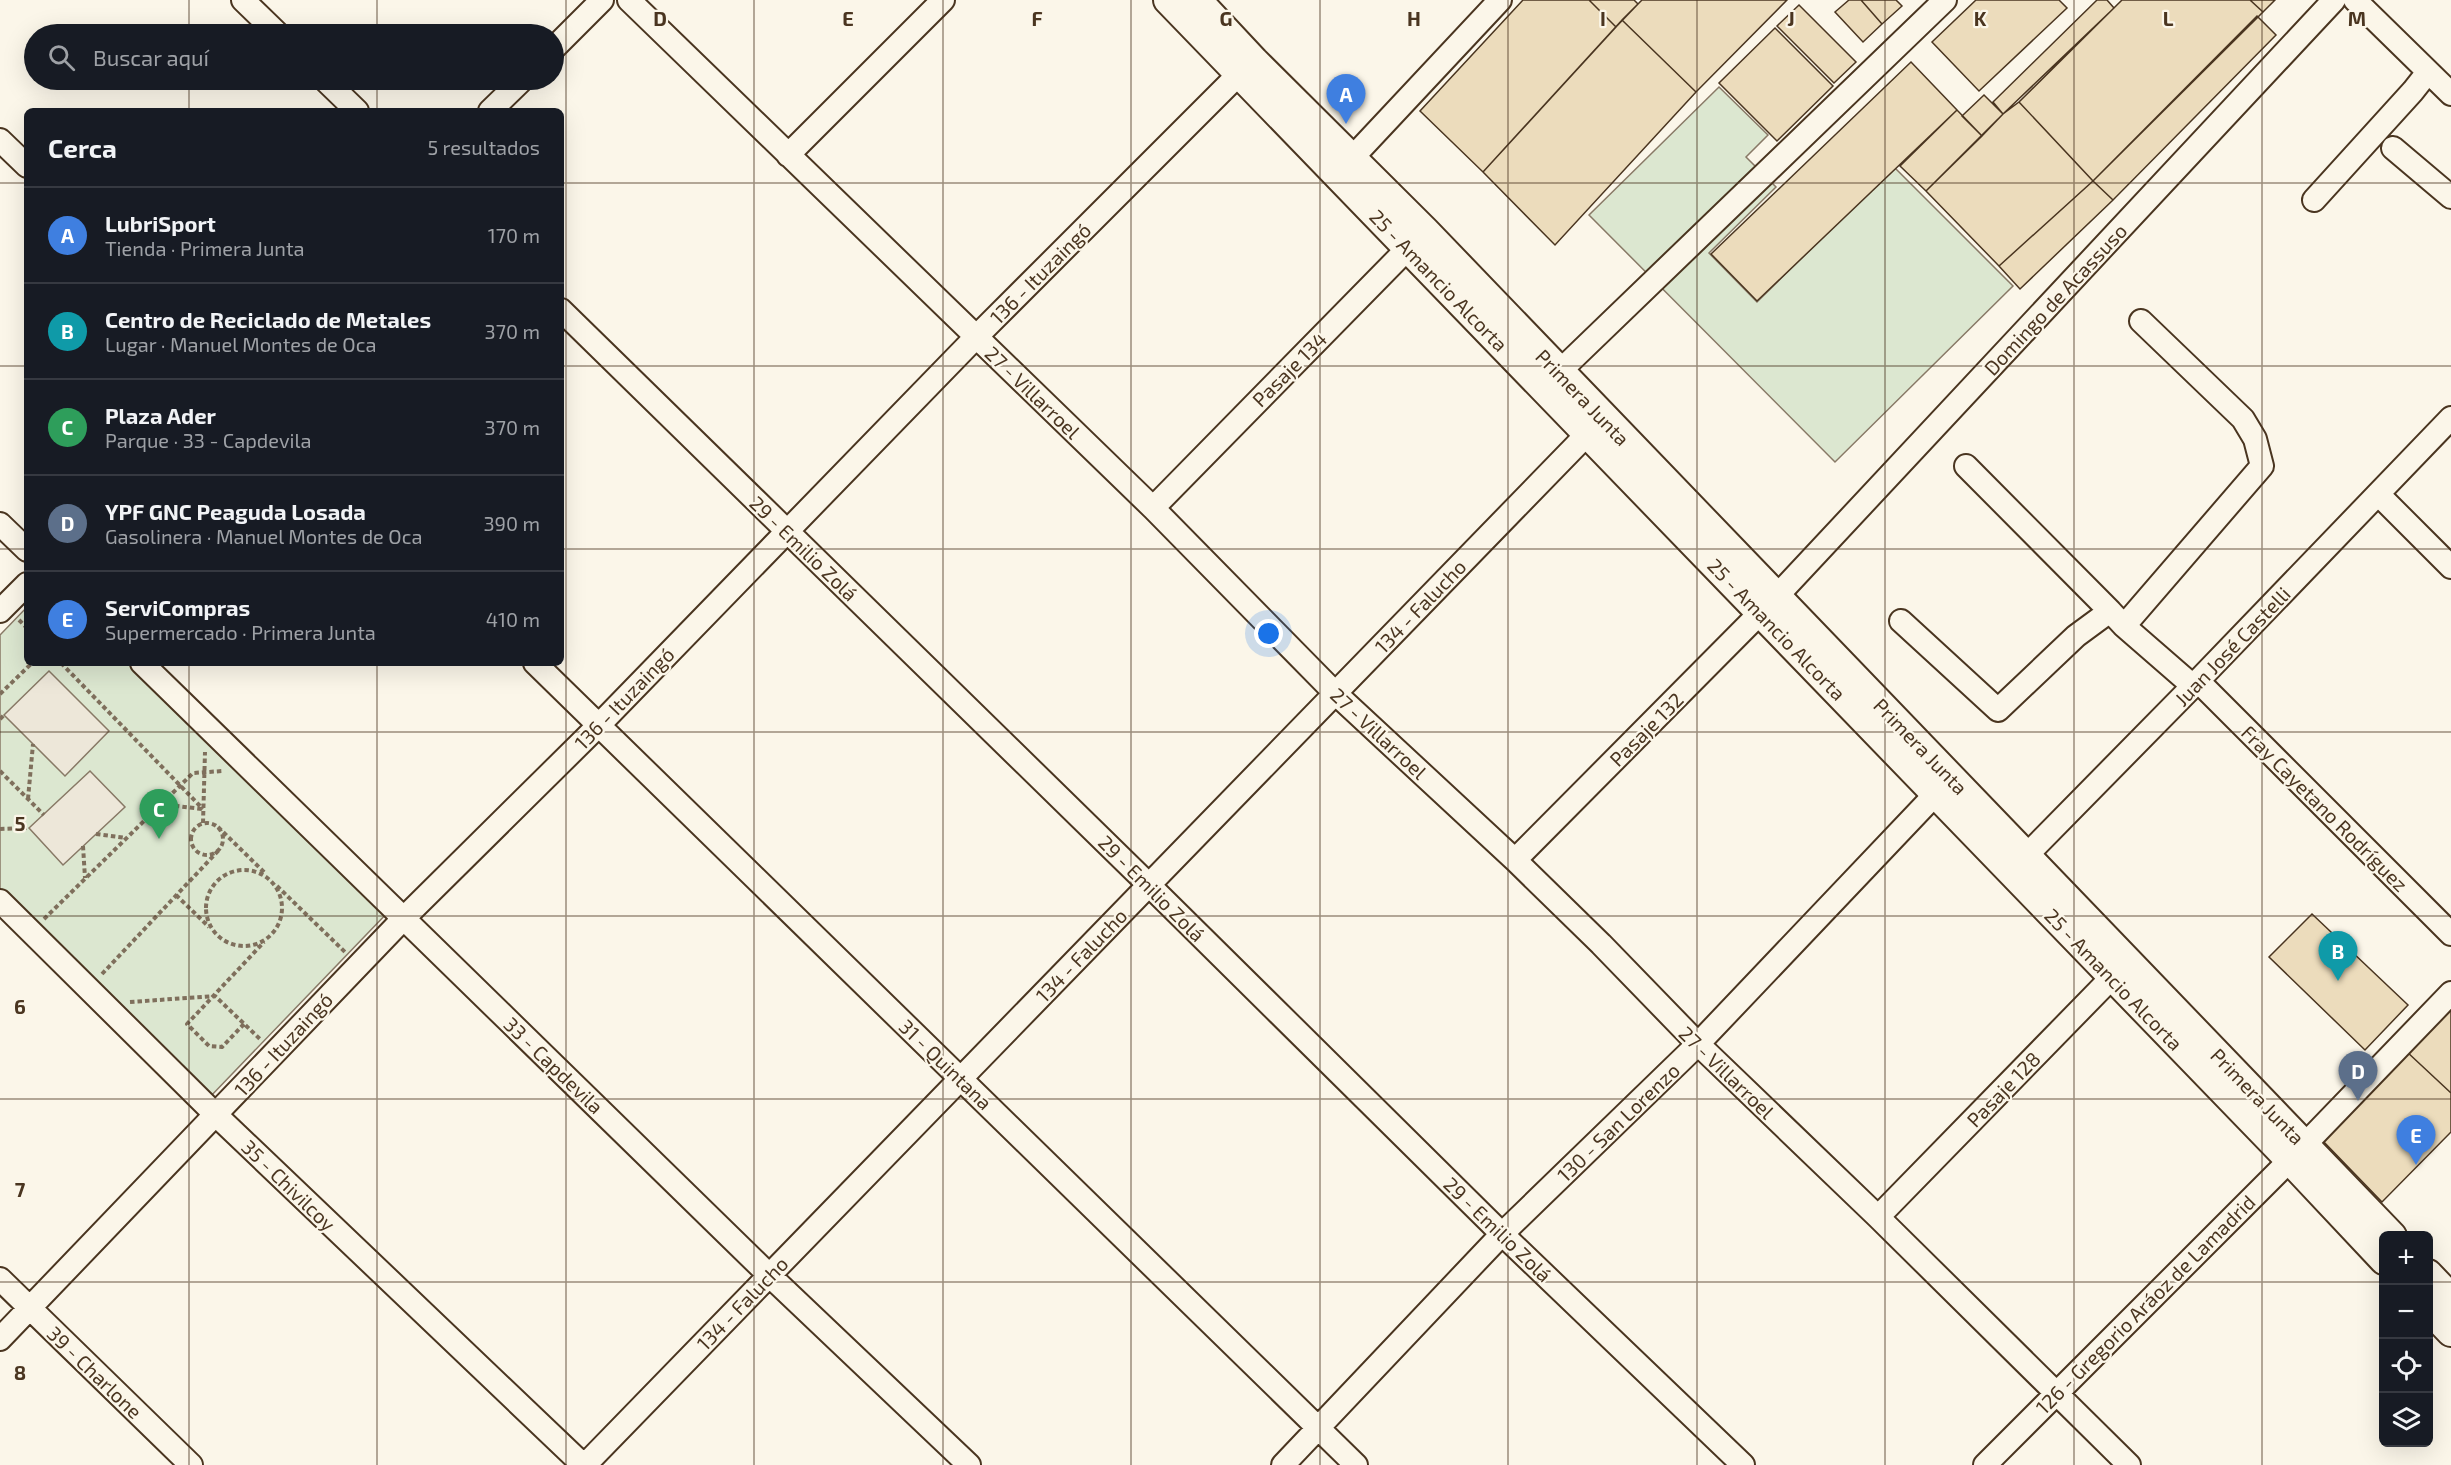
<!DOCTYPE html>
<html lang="es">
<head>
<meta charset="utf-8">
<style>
	:root { --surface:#171b24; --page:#20242c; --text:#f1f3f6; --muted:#9ea1a6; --line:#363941; --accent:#7c3aed }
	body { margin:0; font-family:"Exo 2",sans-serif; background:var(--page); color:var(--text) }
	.controls { position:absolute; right:18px; bottom:18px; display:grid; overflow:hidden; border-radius:9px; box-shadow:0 6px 24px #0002 }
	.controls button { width:54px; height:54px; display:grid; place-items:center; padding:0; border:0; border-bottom:2px solid var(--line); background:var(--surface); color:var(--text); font:30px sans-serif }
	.you { position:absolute; left:1269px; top:634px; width:21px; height:21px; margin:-15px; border:4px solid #fff; border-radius:50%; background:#1a73e8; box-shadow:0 0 0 9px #1a73e833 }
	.badge { display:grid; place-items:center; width:39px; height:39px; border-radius:50%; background:var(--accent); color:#fff; font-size:20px; font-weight:700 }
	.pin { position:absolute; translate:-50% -50px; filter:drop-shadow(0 2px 3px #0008) }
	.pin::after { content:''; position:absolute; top:32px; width:21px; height:18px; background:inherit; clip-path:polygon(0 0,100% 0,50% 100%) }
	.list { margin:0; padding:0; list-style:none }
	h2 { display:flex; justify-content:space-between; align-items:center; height:78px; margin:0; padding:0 24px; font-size:26px }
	h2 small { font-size:20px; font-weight:400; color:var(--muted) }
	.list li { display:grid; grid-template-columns:39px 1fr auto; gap:18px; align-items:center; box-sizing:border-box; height:96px; padding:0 24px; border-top:2px solid var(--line) }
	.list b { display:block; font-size:22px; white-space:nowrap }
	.list p { margin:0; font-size:20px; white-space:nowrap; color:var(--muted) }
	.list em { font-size:20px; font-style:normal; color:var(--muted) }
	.icon { flex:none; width:33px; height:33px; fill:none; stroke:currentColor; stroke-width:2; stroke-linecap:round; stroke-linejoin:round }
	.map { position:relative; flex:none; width:2451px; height:1465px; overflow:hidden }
	.search { position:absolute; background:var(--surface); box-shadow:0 6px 24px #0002; left:24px; top:24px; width:540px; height:66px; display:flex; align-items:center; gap:15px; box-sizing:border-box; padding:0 21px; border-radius:33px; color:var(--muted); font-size:22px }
	.panel { position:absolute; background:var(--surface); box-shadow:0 6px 24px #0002; left:24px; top:108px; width:540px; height:558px; border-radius:9px }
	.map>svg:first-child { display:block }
	.green { fill:#dce7d0; stroke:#887966; stroke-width:1.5 }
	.parking { fill:#ede7d9; stroke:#887966; stroke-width:1.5 }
	.building { fill:#ecdcbc; stroke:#4a3520; stroke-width:1.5 }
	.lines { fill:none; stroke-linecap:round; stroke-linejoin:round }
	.minor-casing { stroke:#4a3520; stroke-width:26 }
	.major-casing { stroke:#4a3520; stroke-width:32 }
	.path { stroke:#7f6f5c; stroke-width:4; stroke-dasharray:4.5 3; stroke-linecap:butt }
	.minor { stroke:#fbf6e9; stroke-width:22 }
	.major { stroke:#fbf6e9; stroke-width:28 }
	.grid { fill:none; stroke:#4a3520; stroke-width:1.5; stroke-opacity:0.55 }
	.labels { text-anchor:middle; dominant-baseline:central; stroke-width:4.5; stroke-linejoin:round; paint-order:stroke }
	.street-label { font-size:20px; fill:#4a3520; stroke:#fbf6e9 }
	.grid-label { font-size:20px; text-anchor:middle; font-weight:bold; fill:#4a3520; stroke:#fbf6e9; stroke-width:4.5; stroke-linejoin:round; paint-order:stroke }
</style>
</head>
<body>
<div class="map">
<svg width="2451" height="1465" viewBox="0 0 2451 1465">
	<rect width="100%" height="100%" fill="#fbf6e9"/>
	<!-- green -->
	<path class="green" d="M1719,87L1768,135L1746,157L1776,187L1709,253L1757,302L1894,167L2013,286L1835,462L1589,215Z
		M27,607V663H133L391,909L209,1098L0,898V635Z"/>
	<!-- parking -->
	<path class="parking" d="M49,671L109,731L65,776L4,715Z
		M90,771L125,807L63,865L29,828Z"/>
	<!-- building -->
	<path class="building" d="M1523,0H1589L1616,27L1483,172L1420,111Z
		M1589,0H1634L1638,4L1616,27Z
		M1642,0H1787L1696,92L1622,20Z
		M1849,0H1861L1882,24L1863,42L1835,12Z
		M1861,0H1896L1902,6L1882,24Z
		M1976,0H2059L2067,8L1979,91L1932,42Z
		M2097,0H2107L2114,8L2003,114L1993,102Z
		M2122,0H2250L2263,12L2093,181L2019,102Z
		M2250,0H2275L2263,12Z
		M1799,5L1856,62L1834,83L1777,26Z
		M2257,16L2276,35L2113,200L2093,181Z
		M1622,20L1696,92L1555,245L1483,172Z
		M1775,28L1833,86L1777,141L1719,83Z
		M1911,62L1957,110L1757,301L1711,254Z
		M1984,95L2003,114L1982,136L1962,116Z
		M2019,102L2093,181L1999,266L1926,191L2003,114Z
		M1957,110L1982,136L1926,191L1900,166Z
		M2093,181L2113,200L2020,289L1999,266Z
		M2312,914L2408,1005L2365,1050L2269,957Z
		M2451,1003V1093L2406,1051Z
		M2406,1051L2451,1093V1132L2382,1202L2322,1140Z"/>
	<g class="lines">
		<defs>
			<path id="minor" d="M243,0L278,34
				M629,0L1153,508L1335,693L1515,860L1601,944L1698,1044L1878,1217L2129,1465
				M2355,0L2451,94
				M554,48L602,0
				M325,80L357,111
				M490,111L522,80
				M0,140L27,166
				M2393,148L2451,197
				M788,155L943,0
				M1353,157L1500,0
				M2314,200L2413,91L2428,72
				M561,310L1149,885L1502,1234L1743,1465
				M2141,321L2243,419L2255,439L2262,466L2124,626L2193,686
				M1559,372L1945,0
				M1966,466L2110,611
				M2378,494L2451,567
				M1153,508L1419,237
				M0,524L27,550
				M0,611L27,584
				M1901,621L1998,710L2076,636L2110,611L2124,626
				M142,663L769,1275L969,1465
				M535,663L1356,1465
				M2198,681L2451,934
				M1515,860L1776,597L2334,0
				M2016,866L2193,686L2451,418
				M0,901L216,1115L583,1465
				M1878,1217L2123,966
				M0,1279L191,1465
				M0,1339L404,918L599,725L976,337L1250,63
				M585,1465L1598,423
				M1283,1465L1502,1234L1698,1044L1946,783
				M1985,1465L2290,1160L2451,993"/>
			<path id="major" d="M1168,0L2290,1160L2384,1260
				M1197,0L1254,61L1425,231L2392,1236
				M2428,1274L2451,1298
				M2428,1308L2451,1332"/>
		</defs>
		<!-- minor casing -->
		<use href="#minor" class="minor-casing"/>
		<!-- major casing -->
		<use href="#major" class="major-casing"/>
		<!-- path -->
		<path class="path" d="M19,620L27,628
			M61,663L203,809
			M0,694L32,663
			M0,719L4,715
			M0,771L44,815
			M28,799L33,744
			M160,804L202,809
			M191 839a16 16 0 1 1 32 0a16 16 0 1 1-32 0Z
			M203,823L205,752
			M218,827L266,874
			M0,829L29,828
			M96,834L126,838
			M83,846L85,878
			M206 908a38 38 0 1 1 76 0a38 38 0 1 1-76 0Z
			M277,886L345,952
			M176,895L209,927
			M44,919L193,773L223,771
			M102,974L219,850
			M130,1002L215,996L261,1040
			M244,1024L222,1047L209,1046L187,1024L264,942"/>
		<!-- minor -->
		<use href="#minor" class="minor"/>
		<!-- major -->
		<use href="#major" class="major"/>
	</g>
	<!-- grid -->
	<path class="grid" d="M189,0V34M377,0V34M566,0V1465M754,0V1465M943,0V1465M1131,0V1465M1320,0V1465M1508,0V1465M1697,0V1465M1885,0V1465M2074,0V1465M2262,0V1465M189,80V111M377,80V111M0,183H27M561,183H2451M0,366H27M561,366H2451M0,549H27M561,549H2451M189,663V1465M377,663V1465M0,732H2451M0,916H2451M0,1099H2451M0,1282H2384M2428,1282H2451"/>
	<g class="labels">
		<!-- street labels -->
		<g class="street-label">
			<text transform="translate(1040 273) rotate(-45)">136 - Ituzaingó</text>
			<text transform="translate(1439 280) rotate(46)">25 - Amancio Alcorta</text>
			<text transform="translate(2055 299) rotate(-47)">Domingo de Acassuso</text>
			<text transform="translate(1289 369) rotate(-45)">Pasaje 134</text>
			<text transform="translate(1033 392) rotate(44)">27 - Villarroel</text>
			<text transform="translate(1583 397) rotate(46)">Primera Junta</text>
			<text transform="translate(804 548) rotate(44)">29 - Emilio Zolá</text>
			<text transform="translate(1420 606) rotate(-46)">134 - Falucho</text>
			<text transform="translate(1777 629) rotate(46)">25 - Amancio Alcorta</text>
			<text transform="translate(2232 646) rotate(-46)">Juan José Castelli</text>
			<text transform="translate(624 698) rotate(-46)">136 - Ituzaingó</text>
			<text transform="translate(1646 729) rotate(-45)">Pasaje 132</text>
			<text transform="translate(1379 733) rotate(43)">27 - Villarroel</text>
			<text transform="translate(1921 746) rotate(46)">Primera Junta</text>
			<text transform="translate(2325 808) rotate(45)">Fray Cayetano Rodríguez</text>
			<text transform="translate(1152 888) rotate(45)">29 - Emilio Zolá</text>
			<text transform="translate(1081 955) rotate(-46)">134 - Falucho</text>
			<text transform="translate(2114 979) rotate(46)">25 - Amancio Alcorta</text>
			<text transform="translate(283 1044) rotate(-47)">136 - Ituzaingó</text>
			<text transform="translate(946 1064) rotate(44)">31 - Quintana</text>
			<text transform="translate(554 1065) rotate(44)">33 - Capdevila</text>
			<text transform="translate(1727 1072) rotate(44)">27 - Villarroel</text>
			<text transform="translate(2003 1089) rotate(-46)">Pasaje 128</text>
			<text transform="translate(2258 1096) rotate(46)">Primera Junta</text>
			<text transform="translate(1618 1122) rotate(-44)">130 - San Lorenzo</text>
			<text transform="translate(289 1185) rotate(44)">35 - Chivilcoy</text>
			<text transform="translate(1498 1229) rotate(44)">29 - Emilio Zolá</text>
			<text transform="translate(742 1303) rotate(-46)">134 - Falucho</text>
			<text transform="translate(2145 1304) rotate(-45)">126 - Gregorio Aráoz de Lamadrid</text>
			<text transform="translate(95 1372) rotate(44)">39 - Charlone</text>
		</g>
	</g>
	<g class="grid-label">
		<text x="660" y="26">D</text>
		<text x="848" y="26">E</text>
		<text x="1037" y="26">F</text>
		<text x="1226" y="26">G</text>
		<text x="1414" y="26">H</text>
		<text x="1603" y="26">I</text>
		<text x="1791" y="26">J</text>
		<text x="1980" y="26">K</text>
		<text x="2168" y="26">L</text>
		<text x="2357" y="26">M</text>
		<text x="20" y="831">5</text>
		<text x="20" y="1014">6</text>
		<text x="20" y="1197">7</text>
		<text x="20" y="1380">8</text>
	</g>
</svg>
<div class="controls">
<button>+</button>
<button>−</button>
<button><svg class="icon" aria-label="locate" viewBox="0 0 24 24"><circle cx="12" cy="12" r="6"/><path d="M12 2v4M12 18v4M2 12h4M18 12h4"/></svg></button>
<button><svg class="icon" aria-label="layers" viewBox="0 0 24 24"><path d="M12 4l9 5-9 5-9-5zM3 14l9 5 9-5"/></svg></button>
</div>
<div class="you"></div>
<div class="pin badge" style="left:1346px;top:124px;background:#3f7fe0">A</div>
<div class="pin badge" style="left:2338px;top:981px;background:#0f9aa8">B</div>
<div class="pin badge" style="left:159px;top:839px;background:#2e9e5b">C</div>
<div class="pin badge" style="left:2358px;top:1101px;background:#5c6f8a">D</div>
<div class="pin badge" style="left:2416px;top:1165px;background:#3f7fe0">E</div>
<div class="search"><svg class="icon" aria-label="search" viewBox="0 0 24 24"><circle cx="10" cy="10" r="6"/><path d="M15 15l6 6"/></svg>Buscar aquí</div>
<section class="panel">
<h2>Cerca<small>5 resultados</small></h2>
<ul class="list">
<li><span class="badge" style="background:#3f7fe0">A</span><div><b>LubriSport</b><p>Tienda · Primera Junta</p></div><em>170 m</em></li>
<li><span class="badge" style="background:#0f9aa8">B</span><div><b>Centro de Reciclado de Metales</b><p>Lugar · Manuel Montes de Oca</p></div><em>370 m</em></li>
<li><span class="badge" style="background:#2e9e5b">C</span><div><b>Plaza Ader</b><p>Parque · 33 - Capdevila</p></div><em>370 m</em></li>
<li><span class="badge" style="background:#5c6f8a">D</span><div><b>YPF GNC Peaguda Losada</b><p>Gasolinera · Manuel Montes de Oca</p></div><em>390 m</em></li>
<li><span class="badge" style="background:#3f7fe0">E</span><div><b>ServiCompras</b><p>Supermercado · Primera Junta</p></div><em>410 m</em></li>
</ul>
</section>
</div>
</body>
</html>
